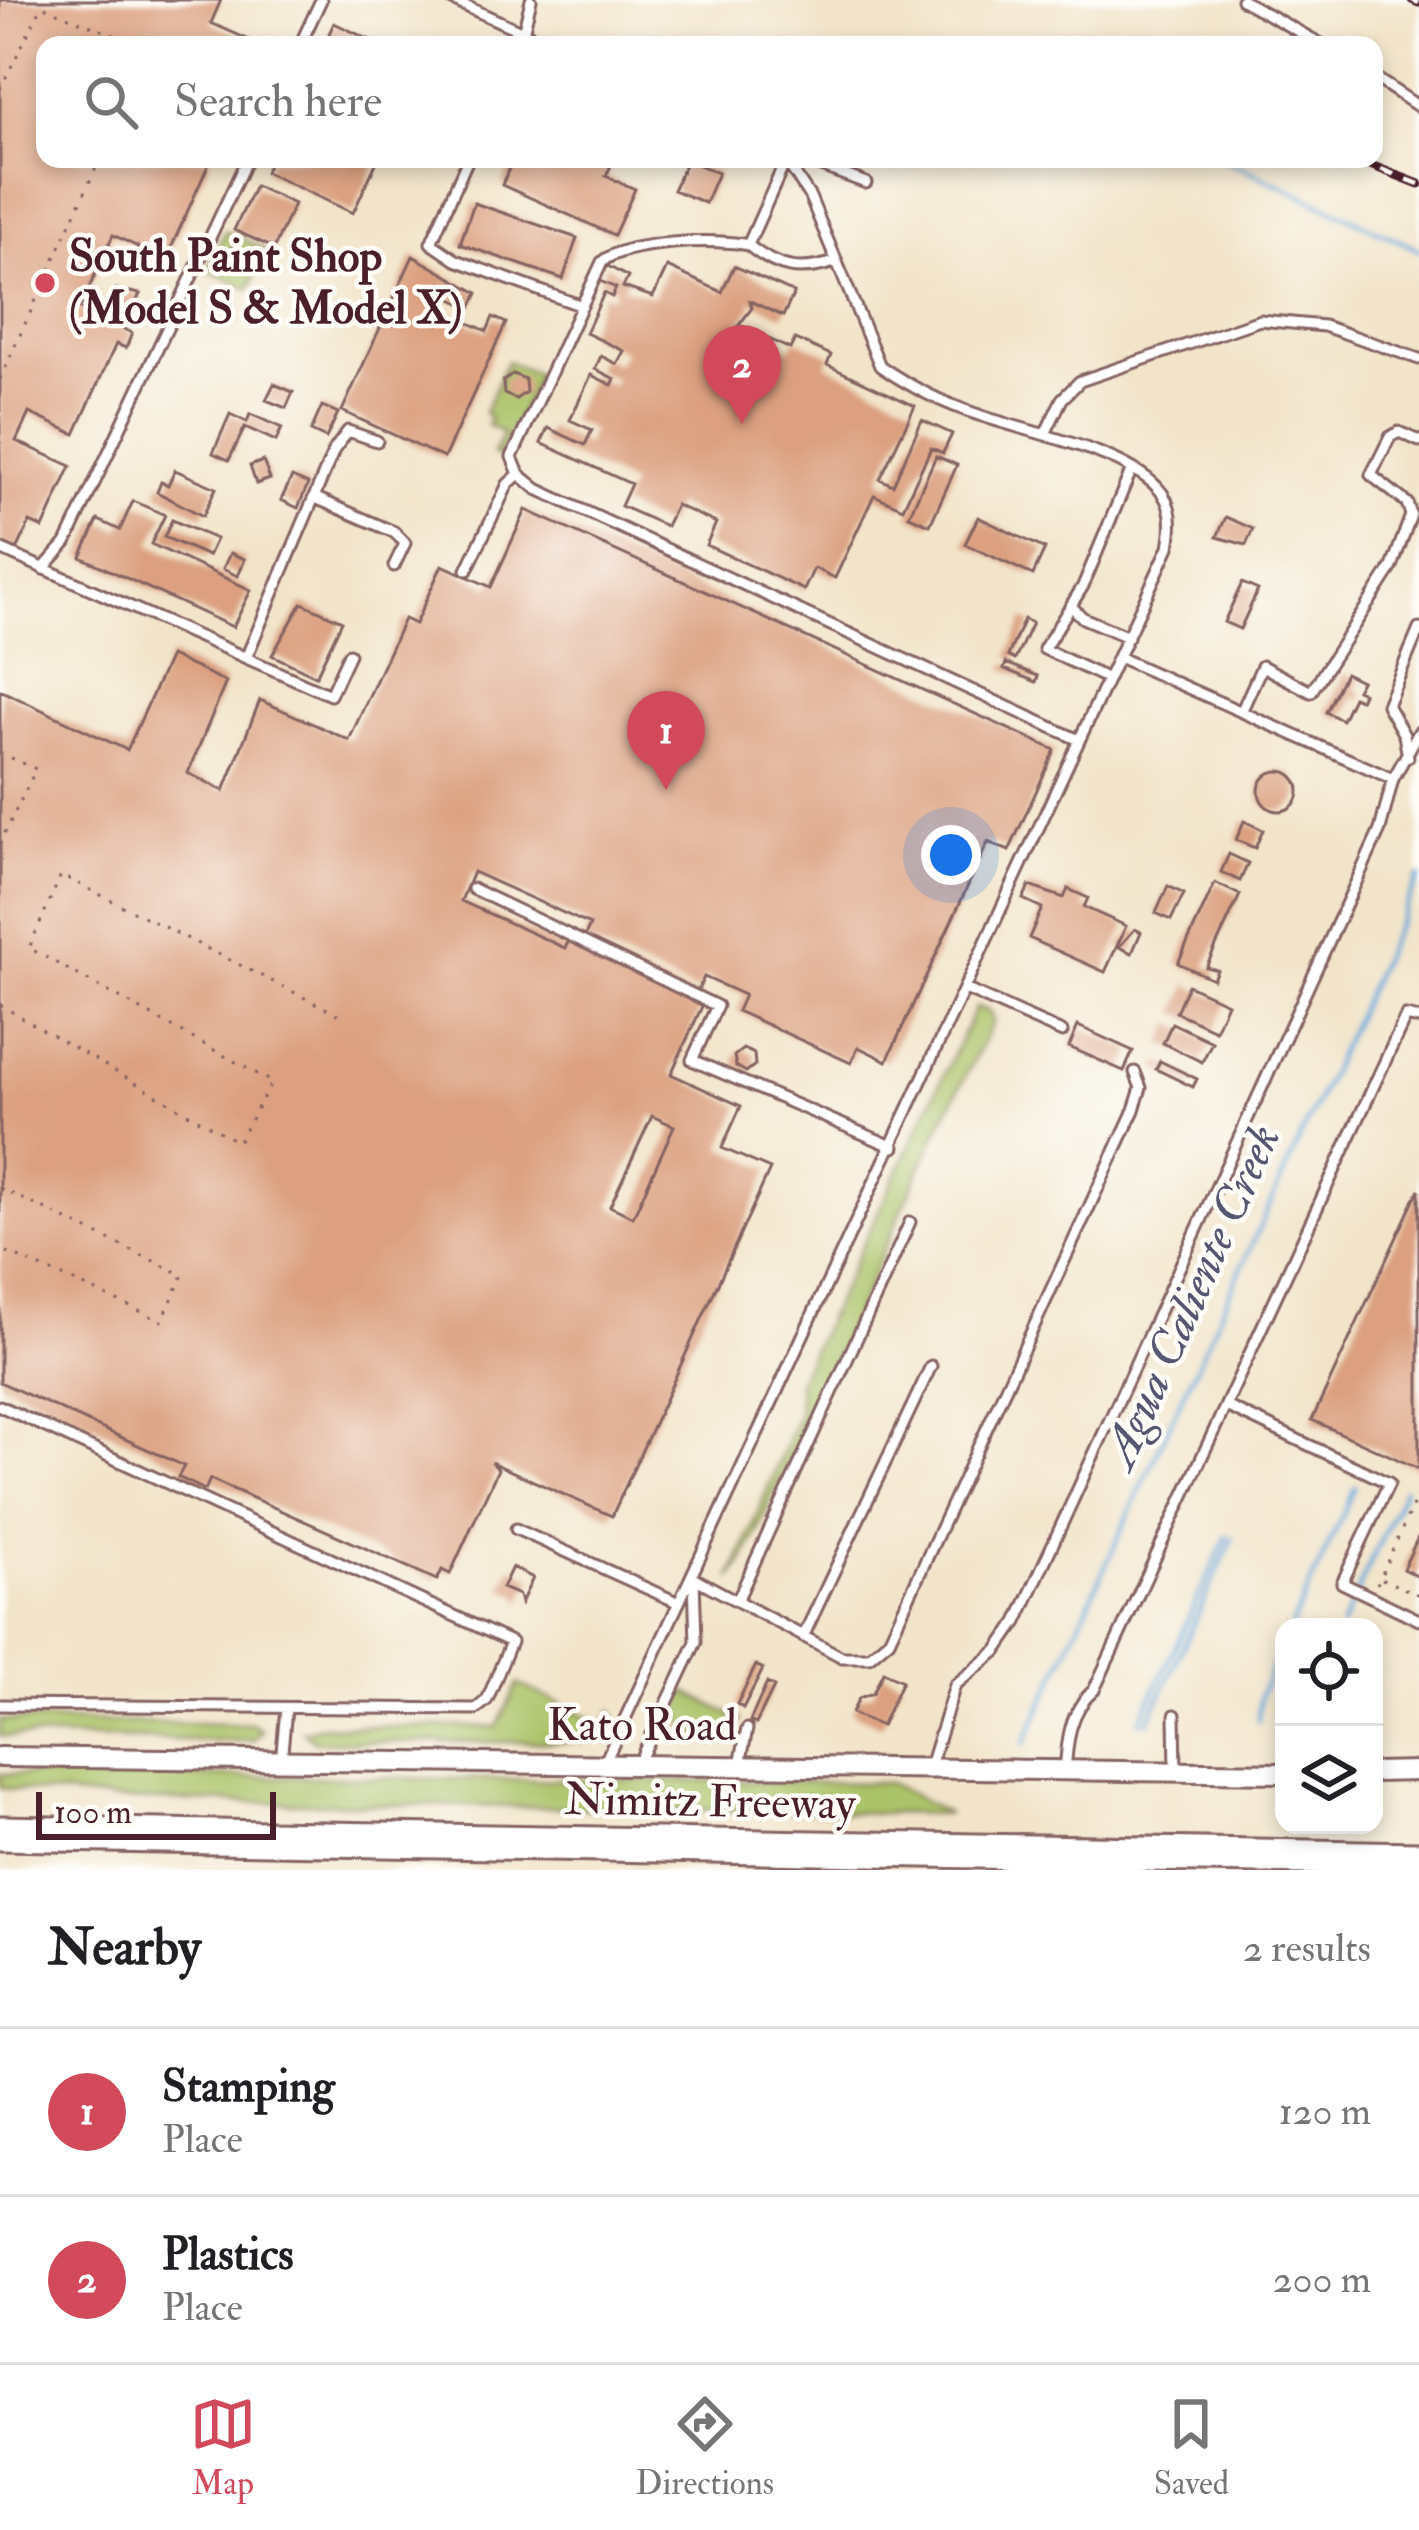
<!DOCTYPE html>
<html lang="en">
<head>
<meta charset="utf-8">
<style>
	:root { --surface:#fff; --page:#f6f6f6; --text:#202124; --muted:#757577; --line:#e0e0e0; --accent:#d1495b }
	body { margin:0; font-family:"IM FELL Double Pica",serif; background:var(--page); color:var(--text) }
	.controls { position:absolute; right:36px; bottom:36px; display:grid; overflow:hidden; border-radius:24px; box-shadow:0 6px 18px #0003 }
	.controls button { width:108px; height:108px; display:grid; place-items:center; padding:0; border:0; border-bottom:3px solid var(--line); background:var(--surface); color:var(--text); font:60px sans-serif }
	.scale { position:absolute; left:36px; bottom:30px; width:240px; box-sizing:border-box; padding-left:12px; border:6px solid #4a1f2b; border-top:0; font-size:33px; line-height:42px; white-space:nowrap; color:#4a1f2b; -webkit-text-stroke:9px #fdfcf7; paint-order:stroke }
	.you { position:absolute; left:951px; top:855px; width:42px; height:42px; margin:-30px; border:9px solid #fff; border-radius:50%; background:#1a73e8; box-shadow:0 0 0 18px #1a73e833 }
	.badge { display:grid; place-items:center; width:78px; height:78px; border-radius:50%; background:var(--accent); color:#fff; font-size:39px; font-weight:700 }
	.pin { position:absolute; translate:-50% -99px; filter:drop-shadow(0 3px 6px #0008) }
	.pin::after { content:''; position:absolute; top:63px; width:42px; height:36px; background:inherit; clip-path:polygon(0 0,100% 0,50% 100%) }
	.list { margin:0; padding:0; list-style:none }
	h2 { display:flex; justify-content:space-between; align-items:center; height:156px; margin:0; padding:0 48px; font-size:51px }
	h2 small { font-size:39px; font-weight:400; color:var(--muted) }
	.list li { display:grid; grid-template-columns:78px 1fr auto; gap:36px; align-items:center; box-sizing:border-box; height:168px; padding:0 48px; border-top:3px solid var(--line) }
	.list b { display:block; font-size:45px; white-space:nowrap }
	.list p { margin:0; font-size:39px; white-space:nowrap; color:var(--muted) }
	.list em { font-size:39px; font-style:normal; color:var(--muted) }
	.icon { flex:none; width:66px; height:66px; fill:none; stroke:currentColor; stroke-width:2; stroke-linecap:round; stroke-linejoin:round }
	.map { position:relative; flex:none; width:1419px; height:1870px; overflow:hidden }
	.search { position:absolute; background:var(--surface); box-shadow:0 6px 18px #0003; left:36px; right:36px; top:36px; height:132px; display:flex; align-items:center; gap:30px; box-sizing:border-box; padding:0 42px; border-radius:24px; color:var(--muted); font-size:45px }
	.sheet { height:492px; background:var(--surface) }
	nav { display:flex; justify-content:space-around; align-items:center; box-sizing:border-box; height:168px; border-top:3px solid var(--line); background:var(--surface); font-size:33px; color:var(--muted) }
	nav a { display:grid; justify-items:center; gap:6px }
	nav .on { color:var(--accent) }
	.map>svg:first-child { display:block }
	.green { fill:#abc368; stroke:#7a714a; stroke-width:3 }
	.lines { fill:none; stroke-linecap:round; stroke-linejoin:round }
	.stream { stroke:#66a8da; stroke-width:4.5 }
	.building { fill:#dca080; fill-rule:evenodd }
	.lane-casing { stroke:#856462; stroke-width:15 }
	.street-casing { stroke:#856462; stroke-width:24 }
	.highway-casing { stroke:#856462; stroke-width:39 }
	.path { stroke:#856462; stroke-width:3; stroke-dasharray:3 9; stroke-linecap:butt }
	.lane { stroke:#fff; stroke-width:9 }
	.street { stroke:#fff; stroke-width:18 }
	.highway { stroke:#fff; stroke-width:33 }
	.rail-casing { stroke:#4a1f2b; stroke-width:9 }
	.rail { stroke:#fdfcf7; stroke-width:4.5; stroke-dasharray:14; stroke-linecap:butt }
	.poi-dot { fill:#d1495b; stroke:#fdfcf7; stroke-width:4.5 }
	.labels { text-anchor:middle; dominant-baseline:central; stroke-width:9; stroke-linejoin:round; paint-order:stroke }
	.poi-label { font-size:45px; font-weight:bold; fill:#4a1f2b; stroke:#fdfcf7; text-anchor:start }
	.street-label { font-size:45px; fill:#4a1f2b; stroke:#fdfcf7 }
	.water-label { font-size:48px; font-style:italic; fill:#555671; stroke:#fdfcf7 }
</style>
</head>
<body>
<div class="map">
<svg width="1419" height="1870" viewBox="0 0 1419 1870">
	<rect width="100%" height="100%" fill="#fdfcf7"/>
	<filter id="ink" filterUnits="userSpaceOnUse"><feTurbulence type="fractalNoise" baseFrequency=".00833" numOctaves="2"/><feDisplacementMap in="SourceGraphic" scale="24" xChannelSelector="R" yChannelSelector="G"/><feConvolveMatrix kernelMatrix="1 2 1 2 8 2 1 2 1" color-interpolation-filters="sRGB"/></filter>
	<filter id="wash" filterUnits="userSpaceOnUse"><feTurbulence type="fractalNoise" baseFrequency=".004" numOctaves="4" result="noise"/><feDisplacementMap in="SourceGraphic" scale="48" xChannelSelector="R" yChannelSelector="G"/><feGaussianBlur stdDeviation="2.7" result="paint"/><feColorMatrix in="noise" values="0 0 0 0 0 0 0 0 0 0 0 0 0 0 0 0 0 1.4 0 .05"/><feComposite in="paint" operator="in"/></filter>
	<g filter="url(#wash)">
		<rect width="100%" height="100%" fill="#f2e4c9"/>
		<!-- green -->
		<path class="green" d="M225,231L267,250L249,289L207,270Z
			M507,361L538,375L499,457L493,454L503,433L487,425L490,417L484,413Z
			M976,1007L989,1011L993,1022L940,1126L744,1560L731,1579L799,1411L798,1380Z
			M518,1684L605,1724L612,1711L616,1718L604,1737L587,1742H315L303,1731L322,1726L497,1727Z
			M685,1691L741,1720L726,1740L713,1744L685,1730L678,1708Z
			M0,1720L253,1724L262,1731L253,1740L237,1741L0,1736Z
			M0,1774L890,1783L948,1814L112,1800L0,1788Z"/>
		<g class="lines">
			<!-- stream -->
			<path class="stream" d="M1224,159L1419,250
				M1291,1627L1355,1487
				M1341,1627L1404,1489
				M1258,1720L1260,1695L1284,1642
				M1140,1722L1227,1536
				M1148,1723L1233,1538
				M1025,1743L1419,877"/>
		</g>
		<g id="blocks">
			<!-- building -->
			<path class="building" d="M0,0H221L211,23L261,45H45V159H211L166,259L152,253L149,259L136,253L138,247L113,235L80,308L132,333L126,348L116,344L75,434L29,413L16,441L71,466L43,528L30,522L17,550L0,542Z
				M334,23L381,45H324Z
				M271,159H378L353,213L265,172Z
				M513,159H614L606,176L635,189L614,235L502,185Z
				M687,160L718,173L705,203L673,190Z
				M255,186L294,204L274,248L234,230Z
				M474,203L577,238L563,279L460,244Z
				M234,246L246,251L247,263L237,271L225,266L223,253Z
				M413,256L478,293L471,308L444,295L438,309L487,331L493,317L506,323L444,458L342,411Z
				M606,265L628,277L623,287L653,297L667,267L722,292L734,266L794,293L783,316L750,301L752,308L739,325L790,349L795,339L831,355L827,365L915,406L880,479L893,485L922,420L952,434L943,453L931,448L903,508L874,495L835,578L814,568L804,590L706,545L716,523L676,505L666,526L621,506L631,484L541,443L548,428L585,445L592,430L570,420L591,375L612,385L615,379L595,369L601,356L617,364L624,351L586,333L604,293L612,297L616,288L600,281Z
				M116,289L140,294L130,315L109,305Z
				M513,374L525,379L526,392L516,399L504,394L503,381Z
				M274,384L293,392L286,408L266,400Z
				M322,406L338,413L326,438L311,431Z
				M230,414L247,422L250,414L282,428L276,441L245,427L229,460L213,453Z
				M936,456L957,465L930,525L909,516Z
				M263,461L270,479L256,484L250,466Z
				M175,470L216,488L203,516L157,492L161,482L168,485Z
				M292,477L308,484L298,508L281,500Z
				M133,501L165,515L151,544L251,590L233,627L81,557L98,520L120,530Z
				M526,510L1055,750L1009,851L988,842L887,1061L858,1047L851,1063L737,1011L744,995L704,977L697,992L583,940L590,925L473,872L461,901L565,948L569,941L704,1002L671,1074L741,1106L722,1148L770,1169L612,1516L491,1462L498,1469L450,1574L442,1570L437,1580L210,1479L205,1490L178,1477L184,1466L0,1382V690L127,750L170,656L226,682L188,773L224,791L260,700L349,740L404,619L415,624L442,565L491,587ZM652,1116L674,1126L633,1217L610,1206Z
				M978,517L1045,549L1033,575L965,544Z
				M1226,517L1253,529L1246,545L1217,537Z
				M172,520L216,539L208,556L164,537Z
				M230,553L245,559L238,576L223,569Z
				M1242,583L1258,590L1240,629L1224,622Z
				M302,603L342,621L316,676L272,655Z
				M1024,619L1032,623L1015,660L1008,656Z
				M1006,663L1038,676L1036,682L1004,669Z
				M1345,673L1361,681L1356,690L1363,693L1360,700L1353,697L1342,720L1326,712Z
				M1259 791a20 20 0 1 1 40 0a20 20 0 1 1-40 0Z
				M1244,821L1263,830L1255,848L1236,840Z
				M1229,854L1248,863L1240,881L1221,872Z
				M1215,883L1240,895L1206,967L1217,970L1213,979L1178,963Z
				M1029,886L1064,898L1068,889L1088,898L1084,907L1126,926L1105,972L1029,938L1042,908L1023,899Z
				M1168,886L1184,894L1171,920L1156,913Z
				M1135,929L1141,932L1132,953L1119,947Z
				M1188,985L1227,1003L1215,1030L1176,1012Z
				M1172,1023L1212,1042L1202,1062L1163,1043Z
				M1078,1026L1133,1051L1124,1071L1069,1047Z
				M743,1049L754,1054L755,1065L746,1072L736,1066L734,1056Z
				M1160,1061L1197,1079L1193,1087L1156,1069Z
				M1419,1189V1469L1312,1420Z
				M1419,1535V1577L1403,1569Z
				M512,1567L533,1578L521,1603L519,1595L502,1588Z
				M756,1665L763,1669L743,1708L737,1704Z
				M883,1672L902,1681L881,1726L852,1713L859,1698L873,1693Z
				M767,1683L774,1687L756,1724L750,1721Z"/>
		</g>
	</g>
	<g filter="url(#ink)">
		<use href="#blocks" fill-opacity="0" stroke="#856462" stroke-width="3"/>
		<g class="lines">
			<defs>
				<path id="lane" d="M452,0L552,45
					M1242,0L1323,45
					M300,45L321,0
					M520,45L531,0
					M1374,77L1419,107
					M468,159L431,243L456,260L582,306
					M802,159L866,183
					M748,245C778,270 800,273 835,262
					M1046,432L1062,399L1080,381L1260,320L1324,326L1419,359
					M519,474L537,489L1079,740
					M318,499L394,532L405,543L394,566
					M0,549L330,695L349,654
					M43,569L66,543L247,159
					M467,570L508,484L519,474L512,457L602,262C623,241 719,238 748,245L786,160L810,197L880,366C909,386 945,404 979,415C1027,432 1122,450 1157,487C1174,504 1173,526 1169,547L604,1764
					M1072,607L1083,618L1128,637
					M1118,657L1393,779
					M246,658L334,450L348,431L377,441
					M1108,679L1044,649L1083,586L1131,471
					M1242,710L1262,666L1311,692L1392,567L1411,515L1407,503L1371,475L1390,437L1399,432L1419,441
					M1408,757L1404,735L1387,705L1419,629
					M1393,779L1419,732
					M473,889L717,1006L692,1060L894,1147
					M965,989L1062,1032
					M0,1406L511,1642L487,1700L476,1709L0,1705
					M1226,1406L1389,1483L1342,1583L1419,1620
					M516,1529L679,1603
					M694,1578L842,1657H869L889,1640L1134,1110L1141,1088L1135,1072
					M737,1601L910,1222
					M803,1637L931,1366
					M1175,1715L1176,1773
					M281,1762L286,1709
					M638,1764L696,1642L694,1578
					M740,1765L747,1729
					M930,1766L955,1685L997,1651L1017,1622L1380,830L1393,779
					M1065,1773C1067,1742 1069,1711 1094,1690L1406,1016L1419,1019"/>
				<path id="street" d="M0,1757L1284,1773
					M1374,1772L1419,1771"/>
				<path id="highway" d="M0,1833L1419,1859"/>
			</defs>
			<!-- lane casing -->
			<use href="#lane" class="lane-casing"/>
			<!-- street casing -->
			<use href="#street" class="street-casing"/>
			<!-- highway casing -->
			<use href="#highway" class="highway-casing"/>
			<!-- path -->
			<path class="path" d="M0,89L42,6L138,45
				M0,379L100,159
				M0,753L36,769L0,843
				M0,1005L238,1142L272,1082L29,948L61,875L343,1017
				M0,1188L183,1275L162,1321L0,1249
				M1382,1579L1419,1595
				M1377,1584L1419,1492"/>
			<!-- lane -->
			<use href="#lane" class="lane"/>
			<!-- street -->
			<use href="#street" class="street"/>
			<!-- highway -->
			<use href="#highway" class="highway"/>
			<defs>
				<path id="rail" d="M1412,0L1419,3
					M1355,159L1419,184"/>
			</defs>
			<!-- rail casing -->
			<use href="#rail" class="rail-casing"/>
			<!-- rail -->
			<use href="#rail" class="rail"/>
		</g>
	</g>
	<!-- markers -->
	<circle class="poi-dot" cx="45" cy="283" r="12"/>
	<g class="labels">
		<!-- poi labels -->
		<g class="poi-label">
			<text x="69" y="257">South Paint Shop<tspan x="69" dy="52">(Model S &amp; Model X)</tspan></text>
		</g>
		<!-- street labels -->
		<g class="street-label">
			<text x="642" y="1726">Kato Road</text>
			<text transform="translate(710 1802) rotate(1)">Nimitz Freeway</text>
		</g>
		<!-- water labels -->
		<g class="water-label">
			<text transform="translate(1192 1296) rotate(-66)">Agua Caliente Creek</text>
		</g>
	</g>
</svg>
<div class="controls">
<button><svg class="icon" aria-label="locate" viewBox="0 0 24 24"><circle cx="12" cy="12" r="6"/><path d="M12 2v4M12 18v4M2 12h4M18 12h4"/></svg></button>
<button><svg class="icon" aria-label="layers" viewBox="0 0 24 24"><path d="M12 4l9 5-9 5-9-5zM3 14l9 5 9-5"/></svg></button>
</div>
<div class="scale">100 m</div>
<div class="you"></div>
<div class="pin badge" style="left:666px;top:790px">1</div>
<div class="pin badge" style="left:742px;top:424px">2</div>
<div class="search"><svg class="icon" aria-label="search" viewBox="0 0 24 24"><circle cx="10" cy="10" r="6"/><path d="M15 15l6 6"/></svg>Search here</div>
</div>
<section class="sheet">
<h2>Nearby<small>2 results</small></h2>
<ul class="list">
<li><span class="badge">1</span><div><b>Stamping</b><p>Place</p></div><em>120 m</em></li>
<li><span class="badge">2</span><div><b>Plastics</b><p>Place</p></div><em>200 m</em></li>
</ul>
</section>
<nav>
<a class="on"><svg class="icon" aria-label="map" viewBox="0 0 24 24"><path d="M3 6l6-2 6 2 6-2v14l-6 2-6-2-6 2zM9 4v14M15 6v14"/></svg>Map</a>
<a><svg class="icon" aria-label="directions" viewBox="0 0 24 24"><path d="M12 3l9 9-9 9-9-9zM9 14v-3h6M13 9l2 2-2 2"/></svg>Directions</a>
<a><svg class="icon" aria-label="saved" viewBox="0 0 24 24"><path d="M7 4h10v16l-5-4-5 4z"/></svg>Saved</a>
</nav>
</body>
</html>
